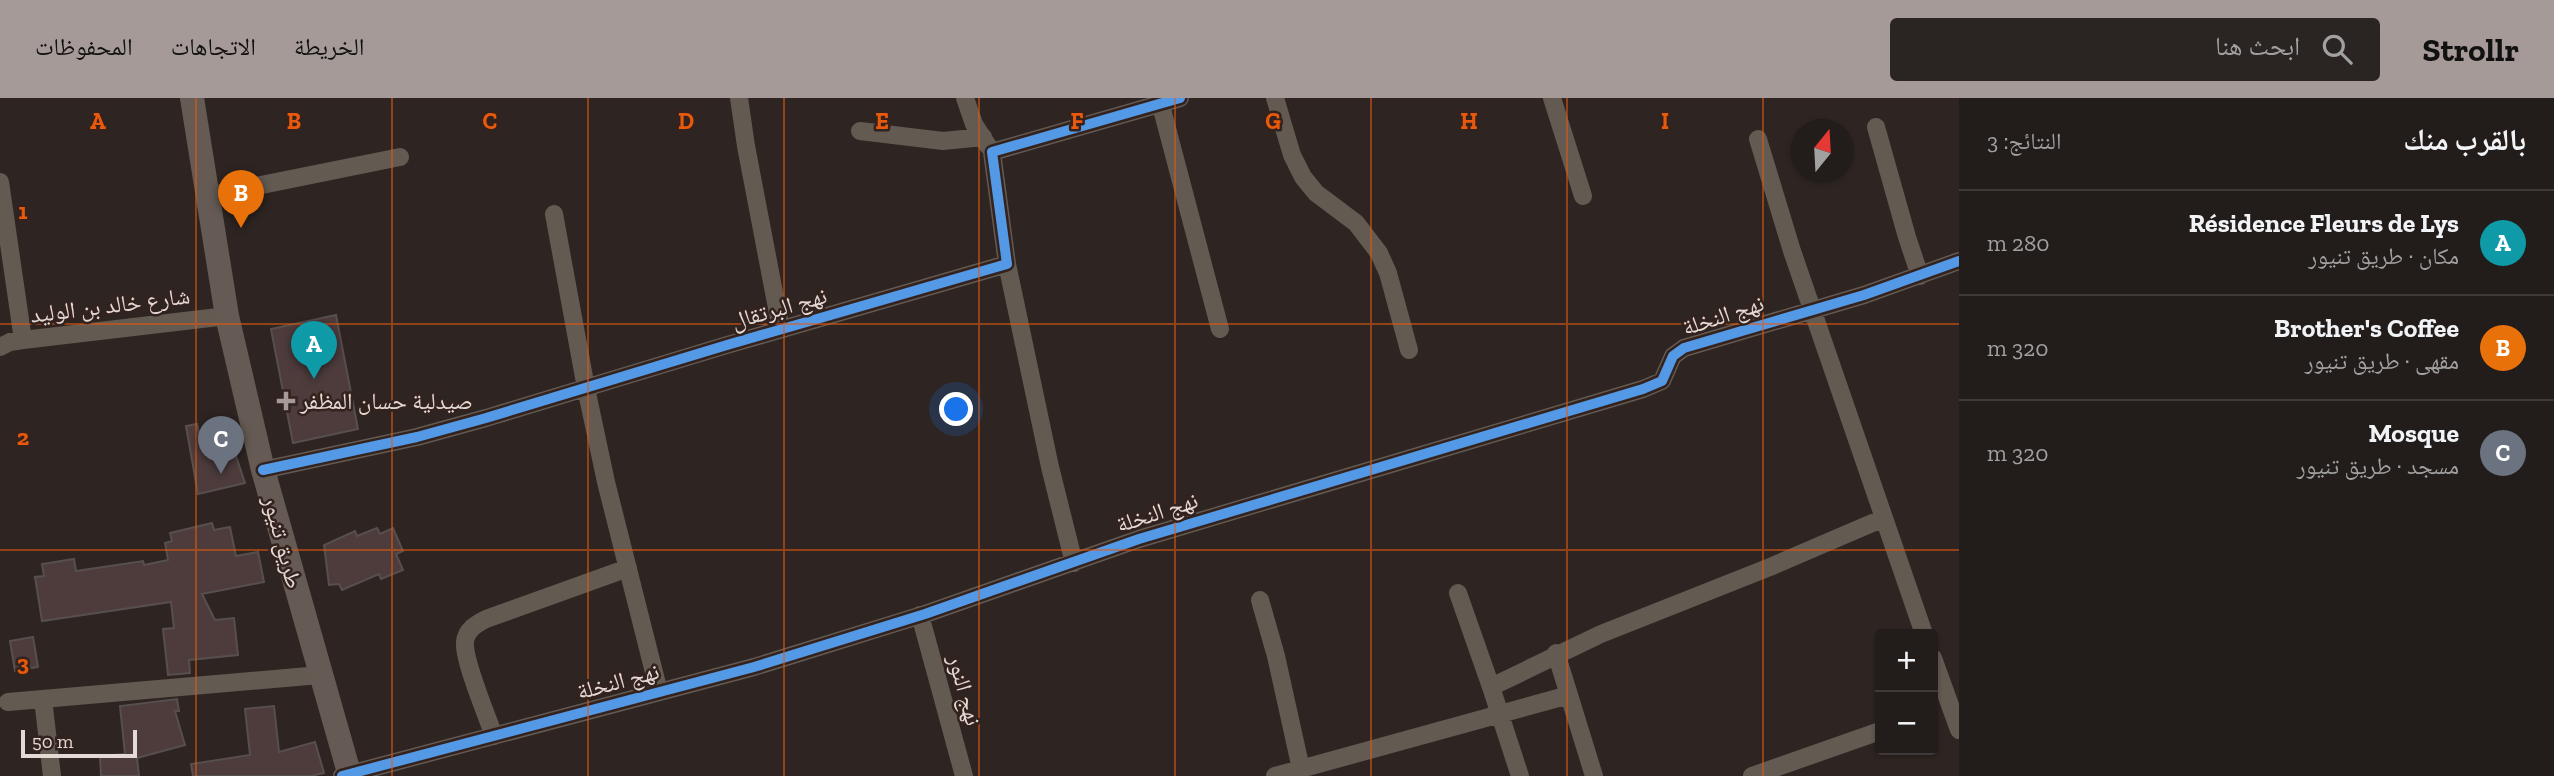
<!DOCTYPE html>
<html lang="ar">
<head>
<meta charset="utf-8">
<style>
	:root { --surface:#221c1a; --page:#2a2523; --text:#f1f3f6; --muted:#a2a1a2; --line:#3f3a39; --accent:#a59a97 }
	body { margin:0; font-family:"Zilla Slab","Noto Naskh Arabic",serif; background:var(--page); color:var(--text); direction:rtl }
	.controls { position:absolute; right:21px; bottom:21px; display:grid; overflow:hidden; border-radius:7px; box-shadow:0 2px 5px #0004 }
	.controls button { width:63px; height:63px; display:grid; place-items:center; padding:0; border:0; border-bottom:2px solid var(--line); background:var(--surface); color:var(--text); font:35px sans-serif }
	.compass { position:absolute; left:1791px; top:21px; width:63px; height:63px; border-radius:50%; background:var(--surface); box-shadow:0 2px 5px #0004; rotate:18deg }
	.scale { position:absolute; left:21px; bottom:18px; width:116px; box-sizing:border-box; padding-left:7px; border:4px solid #e5d9d6; border-top:0; font-size:19px; line-height:24px; white-space:nowrap; color:#e5d9d6; -webkit-text-stroke:5px #33221d; paint-order:stroke }
	.you { position:absolute; left:957px; top:312px; width:24px; height:24px; margin:-18px; border:5px solid #fff; border-radius:50%; background:#1a73e8; box-shadow:0 0 0 10px #1a73e833 }
	.badge { display:grid; place-items:center; width:46px; height:46px; border-radius:50%; background:var(--accent); color:#fff; font-size:23px; font-weight:700 }
	.pin { position:absolute; translate:-50% -58px; filter:drop-shadow(0 2px 4px #0008) }
	.pin::after { content:''; position:absolute; top:37px; width:24px; height:21px; background:inherit; clip-path:polygon(0 0,100% 0,50% 100%) }
	.list { margin:0; padding:0; list-style:none }
	h2 { display:flex; justify-content:space-between; align-items:center; height:91px; margin:0; padding:0 28px; font-size:30px }
	h2 small { font-size:23px; font-weight:400; color:var(--muted) }
	.list li { display:grid; grid-template-columns:46px 1fr auto; gap:21px; align-items:center; box-sizing:border-box; height:105px; padding:0 28px; border-top:2px solid var(--line) }
	.list b { display:block; font-size:26px; white-space:nowrap }
	.list p { margin:0; font-size:23px; white-space:nowrap; color:var(--muted) }
	.list em { font-size:23px; font-style:normal; color:var(--muted) }
	.icon { flex:none; width:38px; height:38px; fill:none; stroke:currentColor; stroke-width:2; stroke-linecap:round; stroke-linejoin:round }
	.map { position:relative; flex:none; width:1959px; height:678px; overflow:hidden; direction:ltr }
	header { display:flex; align-items:center; gap:42px; box-sizing:border-box; height:98px; padding:0 35px; background:var(--accent); color:#111 }
	header strong { font-size:33px }
	nav { display:flex; gap:38px; margin-inline-start:auto; font-size:24px }
	.search { width:490px; height:63px; background:var(--page); display:flex; align-items:center; gap:18px; box-sizing:border-box; padding:0 24px; border-radius:7px; color:var(--muted); font-size:26px }
	main { display:flex }
	aside { flex:1; background:var(--surface) }
	.map>svg:first-child { display:block }
	.building { fill:#4e3c3d; stroke:#574f4e; stroke-width:2 }
	.lines { fill:none; stroke-linecap:round; stroke-linejoin:round }
	.minor { stroke:#635a52; stroke-width:18 }
	.secondary { stroke:#655b54; stroke-width:24 }
	.cycleway-casing { stroke:#33221d; stroke-width:15 }
	.cycleway { stroke:#5399e6; stroke-width:10 }
	.grid { fill:none; stroke:#e8590c; stroke-width:2; stroke-opacity:0.55 }
	.poi-dot { fill:#a59a97; stroke:#33221d; stroke-width:2.5 }
	.labels { text-anchor:middle; dominant-baseline:central; stroke-width:5; stroke-linejoin:round; paint-order:stroke }
	.street-label { font-size:23px; fill:#e5d9d6; stroke:#33221d }
	.poi-label { font-size:23px; fill:#e5d9d6; stroke:#33221d; text-anchor:start }
	.grid-label { font-size:23px; text-anchor:middle; font-weight:bold; fill:#e8590c; stroke:#33221d; stroke-width:5; stroke-linejoin:round; paint-order:stroke }
</style>
</head>
<body>
<header>
<strong>Strollr</strong>
<div class="search"><svg class="icon" aria-label="search" viewBox="0 0 24 24"><circle cx="10" cy="10" r="6"/><path d="M15 15l6 6"/></svg>ابحث هنا</div>
<nav><a>الخريطة</a><a>الاتجاهات</a><a>المحفوظات</a></nav>
</header>
<main>
<aside>
<h2>بالقرب منك<small>النتائج: 3</small></h2>
<ul class="list">
<li><span class="badge" style="background:#0f9aa8">A</span><div><b>Résidence Fleurs de Lys</b><p>مكان · طريق تنيور</p></div><em>280 m</em></li>
<li><span class="badge" style="background:#e8710a">B</span><div><b>Brother's Coffee</b><p>مقهى · طريق تنيور</p></div><em>320 m</em></li>
<li><span class="badge" style="background:#6b7280">C</span><div><b>Mosque</b><p>مسجد · طريق تنيور</p></div><em>320 m</em></li>
</ul>
</aside>
<div class="map">
<svg width="1959" height="678" viewBox="0 0 1959 678">
	<rect width="100%" height="100%" fill="#2e2522"/>
	<!-- building -->
	<path class="building" d="M336,217L358,331L293,345L271,231Z
		M197,326L203,352L212,350L213,360L235,355L245,385L198,396L186,328Z
		M212,425L214,432L230,429L236,458L258,454L264,484L202,496L215,522L234,520L238,557L189,562L190,575L168,577L163,531L174,530L171,504L42,523L35,479L44,478L42,466L74,461L76,473L143,463L144,467L168,462L165,445L172,443L170,435Z
		M377,430L380,436L393,430L403,453L396,456L403,472L381,481L379,476L342,492L339,486L329,487L324,447L355,433L357,438Z
		M33,539L38,569L15,573L10,543Z
		M177,601L179,613H175L185,647L137,660L139,678H101L100,658L125,656L120,608Z
		M274,608L279,654L315,644L324,675L311,678H193L191,666L250,657L245,611Z"/>
	<g class="lines">
		<!-- minor -->
		<path class="minor" d="M739,0L746,48L781,231
			M965,0L974,26L988,48
			M1159,0L1220,231
			M1275,0L1292,57L1303,79L1316,95L1356,125L1379,155L1388,175L1409,252
			M1552,0L1583,98
			M1876,29L1907,139L1920,178
			M860,33L943,43L983,39
			M1758,41L1792,153L1924,536
			M0,84L23,242
			M207,98L400,59
			M554,116L586,290L606,384L659,594
			M1007,166L1050,369L1074,465
			M0,249L10,244L23,242L227,218
			M263,372L417,339L486,320L727,247L1007,166L992,54L1180,0
			M1458,495L1491,589L1601,536L1770,469L1884,420
			M1260,502L1276,558L1301,671
			M920,517L964,678
			M1556,555L1569,597
			M1933,560L1959,632
			M1491,589L1520,678
			M43,601L52,678
			M8,604L320,577
			M494,638C487,618 463,561 465,544C466,532 476,526 486,521L628,470
			M342,678L754,569L925,516L1139,441L1643,291L1662,283L1673,258L1684,250L1864,197L1959,163
			M1275,678L1569,597L1594,678
			M1752,678L1880,633"/>
		<!-- secondary -->
		<path class="secondary" d="M192,0L227,218L263,372L350,678"/>
		<defs>
			<path id="cycleway" d="M263,372L417,339L486,320L727,247L1007,166L992,54L1180,0
				M342,678L754,569L925,516L1139,441L1643,291L1662,283L1673,258L1684,250L1864,197L1959,163"/>
		</defs>
		<!-- cycleway casing -->
		<use href="#cycleway" class="cycleway-casing"/>
		<!-- cycleway -->
		<use href="#cycleway" class="cycleway"/>
	</g>
	<!-- grid -->
	<path class="grid" d="M196,0V678M392,0V678M588,0V678M784,0V678M979,0V678M1175,0V678M1371,0V678M1567,0V678M1763,0V678M0,226H1959M0,452H1959"/>
	<!-- markers -->
	<path class="poi-dot" d="M282.5 292.5h7v7h7v7h-7v7h-7v-7h-7v-7h7z"/>
	<g class="labels">
		<!-- street labels -->
		<g class="street-label">
			<text transform="translate(110 207) rotate(-7)">شارع خالد بن الوليد</text>
			<text transform="translate(779 210) rotate(-16)">نهج البرتقال</text>
			<text transform="translate(1723 217) rotate(-18)">نهج النخلة</text>
			<text transform="translate(1157 414) rotate(-18)">نهج النخلة</text>
			<text transform="translate(283 444) rotate(75)">طريق تنيور</text>
			<text transform="translate(618 583) rotate(-15)">نهج النخلة</text>
			<text transform="translate(965 592) rotate(75)">نهج النور</text>
		</g>
		<!-- poi labels -->
		<g class="poi-label">
			<text x="300" y="303">صيدلية حسان المظفر</text>
		</g>
	</g>
	<g class="grid-label">
		<text x="98" y="31">A</text>
		<text x="294" y="31">B</text>
		<text x="490" y="31">C</text>
		<text x="686" y="31">D</text>
		<text x="882" y="31">E</text>
		<text x="1077" y="31">F</text>
		<text x="1273" y="31">G</text>
		<text x="1469" y="31">H</text>
		<text x="1665" y="31">I</text>
		<text x="23" y="121">1</text>
		<text x="23" y="347">2</text>
		<text x="23" y="573">3</text>
	</g>
</svg>
<div class="controls">
<button>+</button>
<button>−</button>
</div>
<svg class="compass" viewBox="-18 -18 36 36"><path d="M0-13l5 13h-10z" fill="#e53935"/><path d="M0 13l5-13h-10z" fill="#a2a1a2"/></svg>
<div class="scale">50 m</div>
<div class="you"></div>
<div class="pin badge" style="left:314px;top:281px;background:#0f9aa8">A</div>
<div class="pin badge" style="left:241px;top:130px;background:#e8710a">B</div>
<div class="pin badge" style="left:221px;top:376px;background:#6b7280">C</div>
</div>
</main>
</body>
</html>
